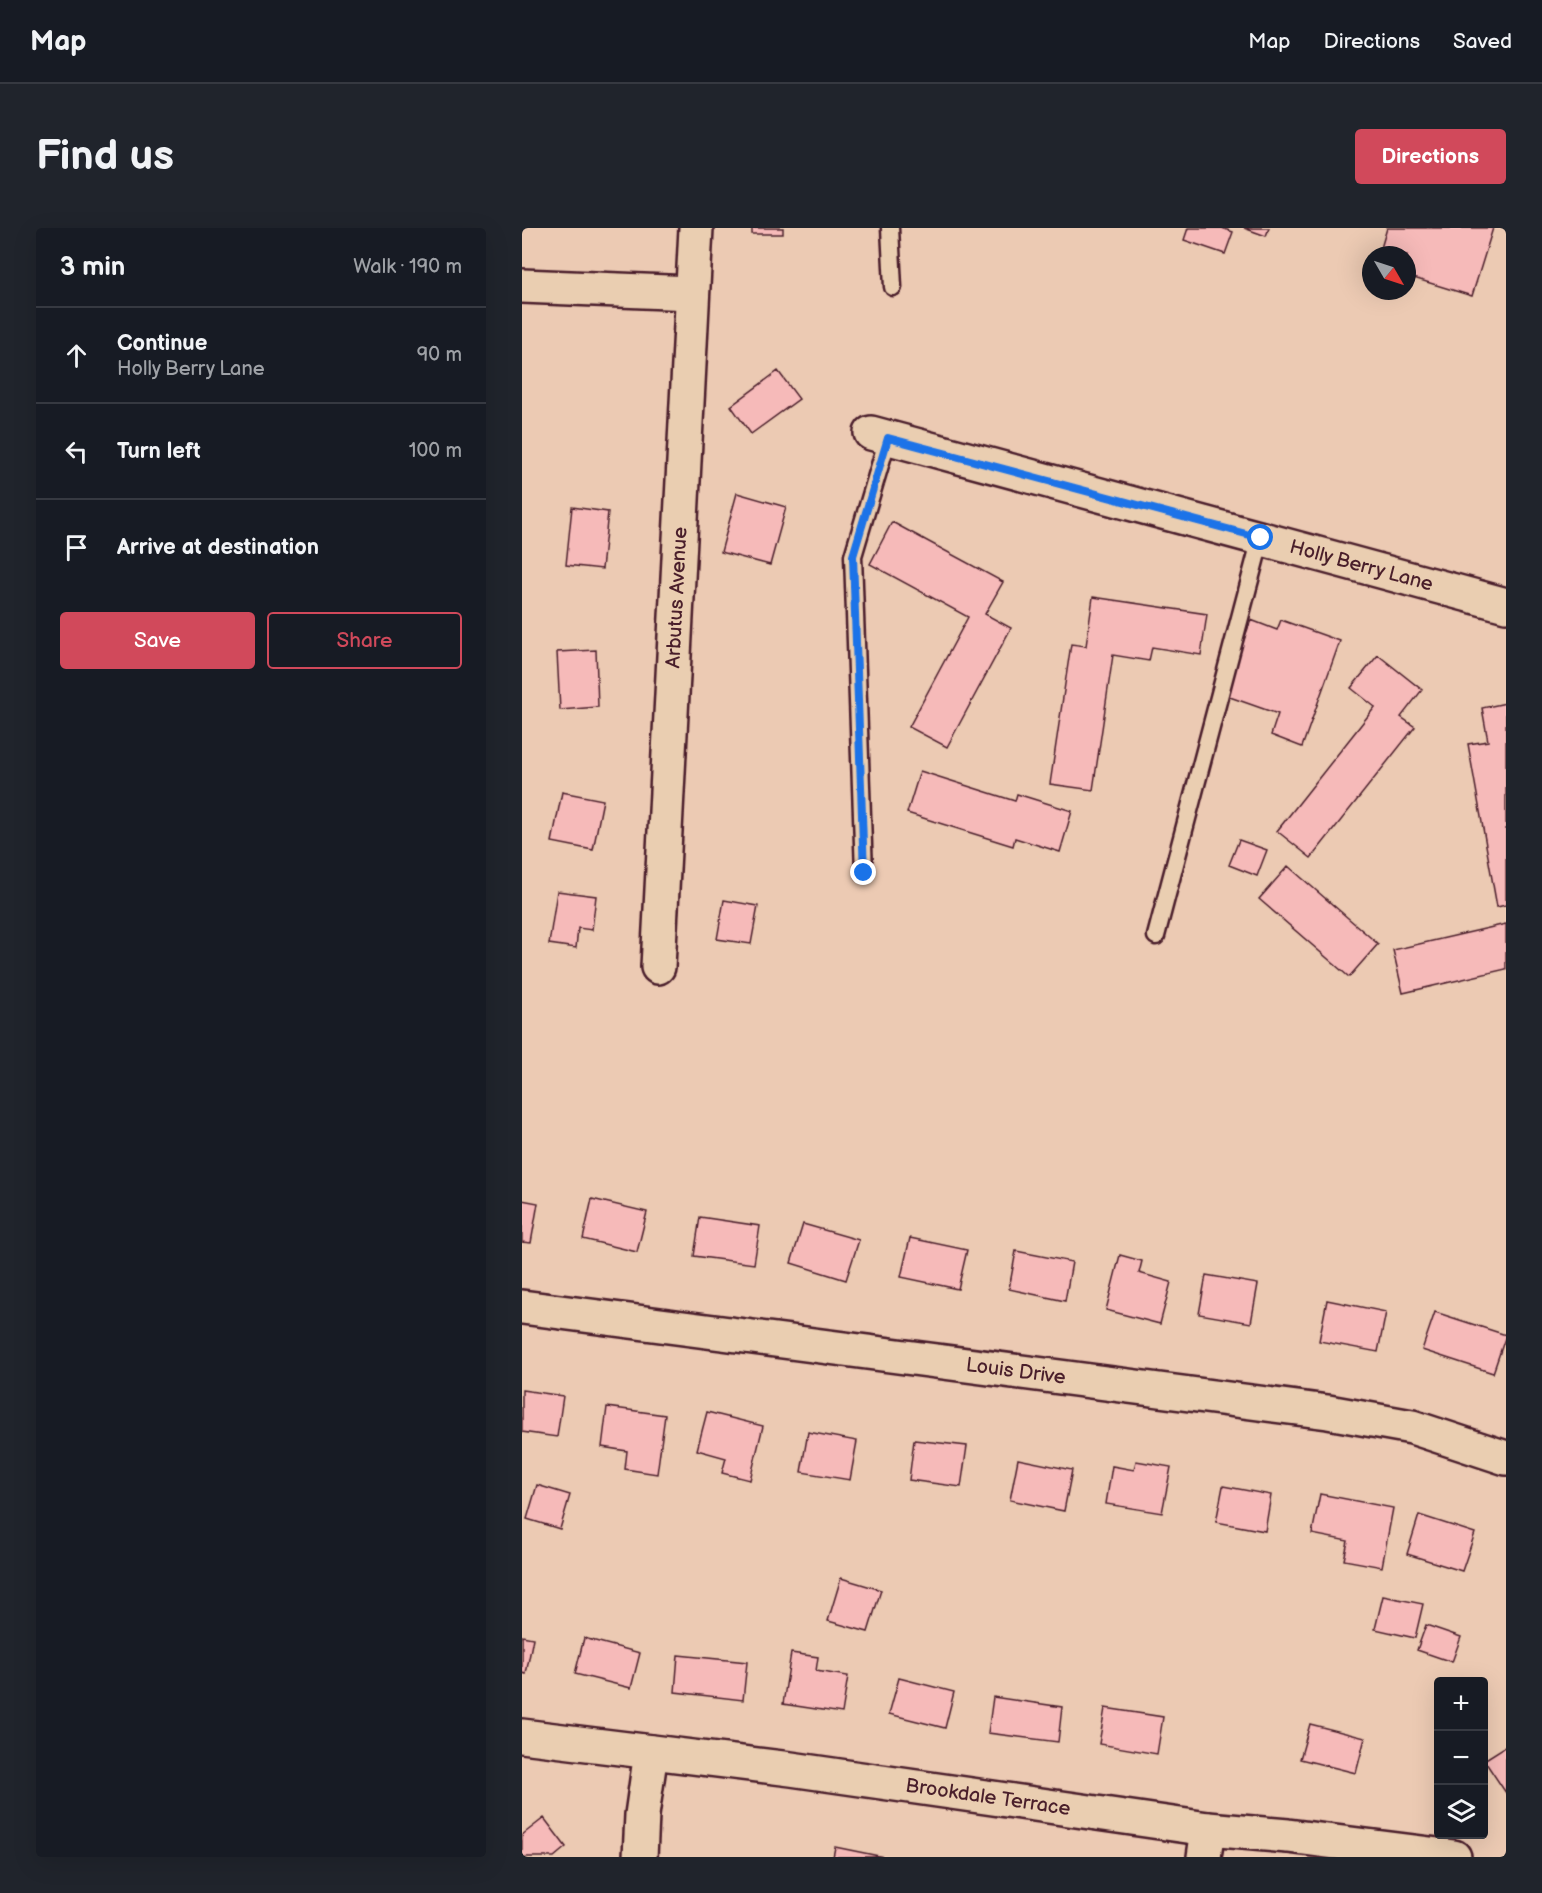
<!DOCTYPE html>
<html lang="en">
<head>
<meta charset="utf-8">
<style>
	:root { --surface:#171b24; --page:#20242c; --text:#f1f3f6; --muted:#9ea1a6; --line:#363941; --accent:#d1495b }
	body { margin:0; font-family:"Balsamiq Sans",sans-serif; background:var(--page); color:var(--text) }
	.controls { position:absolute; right:18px; bottom:18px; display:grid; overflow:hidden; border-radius:6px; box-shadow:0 6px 24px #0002 }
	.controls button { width:54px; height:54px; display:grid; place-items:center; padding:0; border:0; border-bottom:2px solid var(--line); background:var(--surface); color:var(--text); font:30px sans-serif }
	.compass { position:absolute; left:840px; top:18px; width:54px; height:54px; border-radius:50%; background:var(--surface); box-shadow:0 6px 24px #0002; rotate:129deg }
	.stop { position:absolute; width:18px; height:18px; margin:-14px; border:4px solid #1a73e8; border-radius:50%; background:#fff }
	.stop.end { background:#1a73e8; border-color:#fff; box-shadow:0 2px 6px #0008 }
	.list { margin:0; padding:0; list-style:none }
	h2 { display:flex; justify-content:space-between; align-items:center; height:78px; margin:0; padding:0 24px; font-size:26px }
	h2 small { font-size:20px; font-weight:400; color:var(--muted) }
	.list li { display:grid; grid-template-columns:39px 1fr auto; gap:18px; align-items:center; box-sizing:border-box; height:96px; padding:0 24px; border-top:2px solid var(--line) }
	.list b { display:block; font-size:22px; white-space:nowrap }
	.list p { margin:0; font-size:20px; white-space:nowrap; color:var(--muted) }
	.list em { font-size:20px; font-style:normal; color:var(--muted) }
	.actions { display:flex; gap:12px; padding:18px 24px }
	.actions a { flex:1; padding:14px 0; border:2px solid var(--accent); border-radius:6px; text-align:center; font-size:21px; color:var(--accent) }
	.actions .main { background:var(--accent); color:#fff }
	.icon { flex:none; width:33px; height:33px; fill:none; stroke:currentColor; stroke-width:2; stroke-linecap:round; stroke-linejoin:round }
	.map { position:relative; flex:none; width:984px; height:1629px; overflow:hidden; border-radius:6px }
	header { display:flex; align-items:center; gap:36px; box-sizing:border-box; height:84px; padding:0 30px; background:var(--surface); border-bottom:2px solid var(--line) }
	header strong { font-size:28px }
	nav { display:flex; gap:33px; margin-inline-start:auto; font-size:21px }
	.intro { display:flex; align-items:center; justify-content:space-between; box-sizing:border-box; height:144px; padding:0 36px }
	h1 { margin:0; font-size:42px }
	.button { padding:15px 27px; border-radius:6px; background:var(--accent); color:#fff; font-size:21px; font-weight:700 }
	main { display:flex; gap:36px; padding:0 36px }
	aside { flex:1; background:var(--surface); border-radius:6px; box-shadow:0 6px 24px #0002 }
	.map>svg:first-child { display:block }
	.building { fill:#f6bab9; stroke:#4a1f2b; stroke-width:1.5 }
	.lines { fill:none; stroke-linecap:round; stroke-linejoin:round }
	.service-casing { stroke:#4a1f2b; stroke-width:21 }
	.minor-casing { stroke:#4a1f2b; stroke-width:38 }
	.service { stroke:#eaceb1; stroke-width:16 }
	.minor { stroke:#eaceb1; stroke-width:33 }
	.route { stroke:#1a73e8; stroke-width:8 }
	.labels { text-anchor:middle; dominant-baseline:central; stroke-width:4.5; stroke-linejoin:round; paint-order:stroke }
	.street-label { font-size:20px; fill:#4a1f2b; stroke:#eaceb1 }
</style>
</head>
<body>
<header>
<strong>Map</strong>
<nav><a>Map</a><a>Directions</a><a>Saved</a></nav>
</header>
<div class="intro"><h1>Find us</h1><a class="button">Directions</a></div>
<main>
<aside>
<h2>3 min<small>Walk · 190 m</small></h2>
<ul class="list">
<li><svg class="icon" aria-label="ahead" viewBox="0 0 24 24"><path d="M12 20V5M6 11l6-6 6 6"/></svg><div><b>Continue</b><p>Holly Berry Lane</p></div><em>90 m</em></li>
<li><svg class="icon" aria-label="left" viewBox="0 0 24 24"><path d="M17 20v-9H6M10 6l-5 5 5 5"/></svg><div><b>Turn left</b></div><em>100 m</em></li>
<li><svg class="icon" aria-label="arrive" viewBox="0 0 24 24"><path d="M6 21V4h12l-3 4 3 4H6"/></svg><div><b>Arrive at destination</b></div></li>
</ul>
<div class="actions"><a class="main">Save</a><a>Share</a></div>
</aside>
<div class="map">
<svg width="984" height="1629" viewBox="0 0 984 1629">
	<rect width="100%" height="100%" fill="#eccab3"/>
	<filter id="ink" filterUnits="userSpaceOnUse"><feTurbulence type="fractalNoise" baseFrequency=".0167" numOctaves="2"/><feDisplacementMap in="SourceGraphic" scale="12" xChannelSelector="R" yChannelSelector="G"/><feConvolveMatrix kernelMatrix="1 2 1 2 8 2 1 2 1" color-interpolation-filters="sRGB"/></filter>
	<g filter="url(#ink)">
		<!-- building -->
		<path class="building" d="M230,0H261V6H230Z
			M666,0H700L711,4L703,26L662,12Z
			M722,0H747L744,8Z
			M865,0H971L950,68L885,48V27H857Z
			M256,143L277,171L229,206L209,178Z
			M215,265L264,279L248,337L199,324Z
			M50,279L86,284L80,341L44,337Z
			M370,294L481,354L463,386L489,400L425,519L387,499L446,389L348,336Z
			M571,369L685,386L679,427L630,419L627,433L591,427L571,562L528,556L549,416L564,418Z
			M729,392L755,402L759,392L818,413L780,519L749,507L756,486L702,467Z
			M74,422L76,479L38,482L35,424Z
			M856,427L900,462L879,489L893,499L789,630L755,603L853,479L829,460Z
			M984,475V677L975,679L946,516L966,513L960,480Z
			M398,543L493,573L495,566L550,583L538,624L493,610L491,618L385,585Z
			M40,564L81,572L71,622L30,614Z
			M717,612L745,622L735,648L707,637Z
			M766,638L856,716L827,749L737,671Z
			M35,663L74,668L70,702L56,700L54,720L27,716Z
			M202,672L236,678L229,716L195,711Z
			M984,696V741L881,765L871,722Z
			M70,971L125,984L115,1024L61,1011Z
			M0,972L16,975L9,1015L0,1014Z
			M178,989L238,998L232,1036L172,1028Z
			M281,996L337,1012L324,1052L269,1035Z
			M388,1010L445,1022L436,1061L379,1049Z
			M494,1023L550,1034L543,1073L487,1061Z
			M598,1027L620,1033L617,1045L649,1054L638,1096L584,1082Z
			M684,1047L736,1056L729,1095L677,1086Z
			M805,1072L864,1084L856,1124L797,1113Z
			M913,1084L984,1107L971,1145L900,1122Z
			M0,1162L41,1168L35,1209L0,1204Z
			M85,1179L143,1187L135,1246L103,1241L105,1223L80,1219Z
			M185,1184L241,1198L228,1252L200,1245L204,1230L175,1222Z
			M286,1204L335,1213L328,1252L279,1244Z
			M392,1212L445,1218L439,1259L387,1252Z
			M496,1231L550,1242L542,1283L488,1272Z
			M614,1233L649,1239L640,1285L584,1276L590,1238L612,1242Z
			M15,1257L48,1267L38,1301L5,1291Z
			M701,1258L749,1267L743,1303L694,1294Z
			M798,1266L871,1280L860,1339L822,1332L826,1313L790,1306Z
			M897,1287L953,1305L940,1343L885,1326Z
			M319,1350L359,1362L346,1404L306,1393Z
			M861,1368L901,1376L893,1410L853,1401Z
			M904,1397L939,1409L930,1434L895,1422Z
			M0,1408L11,1410L4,1446L0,1445Z
			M62,1410L118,1425L109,1460L53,1446Z
			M269,1425L296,1429L294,1443L326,1448L320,1485L261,1476Z
			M156,1427L225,1434L221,1472L153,1464Z
			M377,1450L432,1464L423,1500L367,1486Z
			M471,1469L540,1479L536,1514L466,1505Z
			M583,1480L641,1489L635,1526L577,1516Z
			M788,1496L843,1510L834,1545L778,1531Z
			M984,1518V1565L962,1532Z
			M22,1590L44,1619L32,1629H0V1607Z
			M313,1619L362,1629H311Z"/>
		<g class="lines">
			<defs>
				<path id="service" d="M368,0L371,59
					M342,645L331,328L366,210
					M634,708L739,310"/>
				<g id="minor">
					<path d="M0,58L170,65"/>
					<path id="s1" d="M349,205L984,377"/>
					<path id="s2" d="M136,739L174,0"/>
					<path id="s3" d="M0,1079L806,1184L890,1199L984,1230"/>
					<path id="s4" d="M0,1508L269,1541L686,1601L766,1608L932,1629"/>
					<path d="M118,1629L120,1587L129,1524"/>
					<path d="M682,1629L686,1601"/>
				</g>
			</defs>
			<!-- service casing -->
			<use href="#service" class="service-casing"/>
			<!-- minor casing -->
			<use href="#minor" class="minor-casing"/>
			<!-- service -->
			<use href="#service" class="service"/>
			<!-- minor -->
			<use href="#minor" class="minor"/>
		</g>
	</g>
	<g class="lines" filter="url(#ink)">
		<!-- route -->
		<path class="route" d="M342,645L331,328L366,210L739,310"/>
	</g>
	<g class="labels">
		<!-- street labels -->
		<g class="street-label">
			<text stroke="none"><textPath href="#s1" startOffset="508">Holly Berry Lane</textPath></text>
			<text stroke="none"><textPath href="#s2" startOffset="370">Arbutus Avenue</textPath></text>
			<text stroke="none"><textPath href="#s3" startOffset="498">Louis Drive</textPath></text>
			<text stroke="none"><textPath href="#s4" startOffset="470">Brookdale Terrace</textPath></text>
		</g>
	</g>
</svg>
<div class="controls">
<button>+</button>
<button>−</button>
<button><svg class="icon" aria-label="layers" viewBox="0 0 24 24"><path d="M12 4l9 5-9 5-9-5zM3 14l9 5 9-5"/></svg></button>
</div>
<svg class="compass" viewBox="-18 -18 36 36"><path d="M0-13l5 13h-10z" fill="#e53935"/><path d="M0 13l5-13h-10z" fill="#9ea1a6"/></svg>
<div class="stop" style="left:739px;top:310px"></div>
<div class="stop end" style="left:342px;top:645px"></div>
</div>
</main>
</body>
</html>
